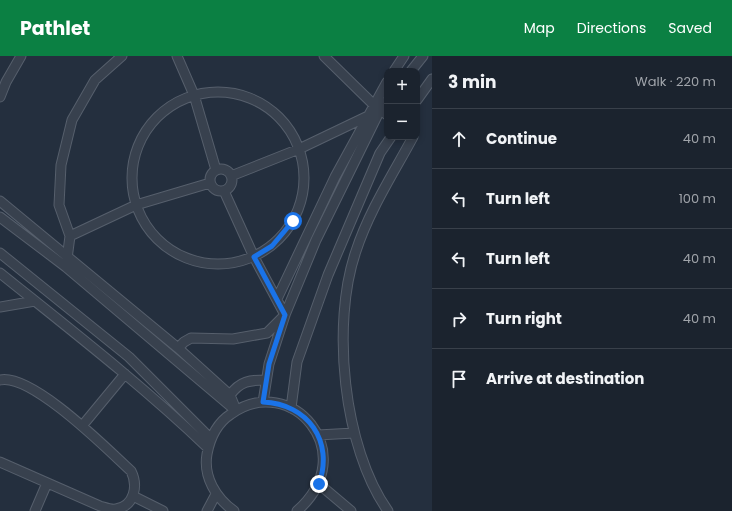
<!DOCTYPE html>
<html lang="en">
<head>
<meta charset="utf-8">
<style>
	:root { --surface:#1b232e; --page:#242b36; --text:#f1f3f6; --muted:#a0a4aa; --line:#39404a; --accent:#0b8043 }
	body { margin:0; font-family:Poppins,sans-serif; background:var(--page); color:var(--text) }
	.controls { position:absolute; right:12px; top:12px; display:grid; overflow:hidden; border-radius:8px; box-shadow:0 2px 6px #0003 }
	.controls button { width:36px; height:36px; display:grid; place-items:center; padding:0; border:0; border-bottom:1px solid var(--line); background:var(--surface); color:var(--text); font:20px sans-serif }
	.stop { position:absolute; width:12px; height:12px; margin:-9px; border:3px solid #1a73e8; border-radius:50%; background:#fff }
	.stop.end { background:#1a73e8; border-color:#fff; box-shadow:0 1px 4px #0008 }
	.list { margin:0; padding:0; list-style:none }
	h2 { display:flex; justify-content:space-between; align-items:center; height:52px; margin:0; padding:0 16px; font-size:17px }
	h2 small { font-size:13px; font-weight:400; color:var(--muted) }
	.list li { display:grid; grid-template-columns:26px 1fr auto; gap:12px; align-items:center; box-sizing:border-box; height:60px; padding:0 16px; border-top:1px solid var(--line) }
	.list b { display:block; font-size:15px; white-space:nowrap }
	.list em { font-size:13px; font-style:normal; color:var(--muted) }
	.icon { flex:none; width:22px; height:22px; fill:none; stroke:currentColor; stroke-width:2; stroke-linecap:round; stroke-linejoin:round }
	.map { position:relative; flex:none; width:432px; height:455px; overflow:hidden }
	header { display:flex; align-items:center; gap:24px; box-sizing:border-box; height:56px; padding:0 20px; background:var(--accent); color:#fff }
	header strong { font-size:19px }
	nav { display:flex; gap:22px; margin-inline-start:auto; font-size:14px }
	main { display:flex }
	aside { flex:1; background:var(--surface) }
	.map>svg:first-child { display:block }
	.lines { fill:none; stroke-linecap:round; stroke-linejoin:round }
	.minor-casing { stroke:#565f6c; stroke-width:11 }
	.minor { stroke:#38414e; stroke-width:9 }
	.route { stroke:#1a73e8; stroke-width:5 }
</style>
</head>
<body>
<header>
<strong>Pathlet</strong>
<nav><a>Map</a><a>Directions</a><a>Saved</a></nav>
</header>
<main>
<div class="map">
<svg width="432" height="455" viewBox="0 0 432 455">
	<rect width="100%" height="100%" fill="#242f3e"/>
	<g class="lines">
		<defs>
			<path id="minor" d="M177,0L194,39L216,114
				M324,0L374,49L387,59
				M394,15L404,0
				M411,15L423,0
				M132 122a86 86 0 1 1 172 0a86 86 0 1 1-172 0Z
				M0,41L6,26L21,0
				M417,44L432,23
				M210 124a11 11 0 1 1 22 0a11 11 0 1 1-22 0Z
				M231,120L299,93L368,60
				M0,145L178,292L230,339L236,354
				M0,161L66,211L234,353
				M70,180L136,149L210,127
				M0,197L129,301L211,383
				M67,203L70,180L59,149L61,109L72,64L95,24L122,0
				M0,217C71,274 142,329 208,392
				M277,243L335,121L387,26
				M0,251L35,245
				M178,292L184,286L191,282L233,283L267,277L285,259L254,201L224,135
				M0,324C32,317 108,394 131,415C138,429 135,450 116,453C111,454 104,451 100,450L0,406
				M230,339C240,325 250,324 266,324
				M263,346L269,308L285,259L316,184L380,54L387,45
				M291,352L297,306L328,219L380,97L391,81
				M82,370L125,318
				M318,379L354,377
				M319,428L351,455
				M133,440L163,455
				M35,455L47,427
				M207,455L216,438
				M234,455C216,442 203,421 207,398C210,382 217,367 231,358C291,315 363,397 297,455
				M388,455C343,392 331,267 356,195C369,155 393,118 413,81"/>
		</defs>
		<!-- minor casing -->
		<use href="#minor" class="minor-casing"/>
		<!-- minor -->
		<use href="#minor" class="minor"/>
	</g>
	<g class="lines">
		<!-- route -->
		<path class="route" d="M293,165L272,190L254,201L285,259L269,308L263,346C308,348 334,385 319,428"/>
	</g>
</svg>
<div class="controls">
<button>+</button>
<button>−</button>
</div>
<div class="stop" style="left:293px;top:165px"></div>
<div class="stop end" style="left:319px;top:428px"></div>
</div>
<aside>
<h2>3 min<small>Walk · 220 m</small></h2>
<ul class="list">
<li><svg class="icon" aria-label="ahead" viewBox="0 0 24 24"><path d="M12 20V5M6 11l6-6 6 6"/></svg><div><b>Continue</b></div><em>40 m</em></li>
<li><svg class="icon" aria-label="left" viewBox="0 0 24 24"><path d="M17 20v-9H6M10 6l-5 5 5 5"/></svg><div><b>Turn left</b></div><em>100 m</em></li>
<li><svg class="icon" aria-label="left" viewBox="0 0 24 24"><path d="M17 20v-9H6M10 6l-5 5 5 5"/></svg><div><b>Turn left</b></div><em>40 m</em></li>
<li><svg class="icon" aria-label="right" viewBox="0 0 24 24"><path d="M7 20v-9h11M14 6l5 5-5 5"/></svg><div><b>Turn right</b></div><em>40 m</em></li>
<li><svg class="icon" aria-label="arrive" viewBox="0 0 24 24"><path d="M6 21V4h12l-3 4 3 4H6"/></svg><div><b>Arrive at destination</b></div></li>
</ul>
</aside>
</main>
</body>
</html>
